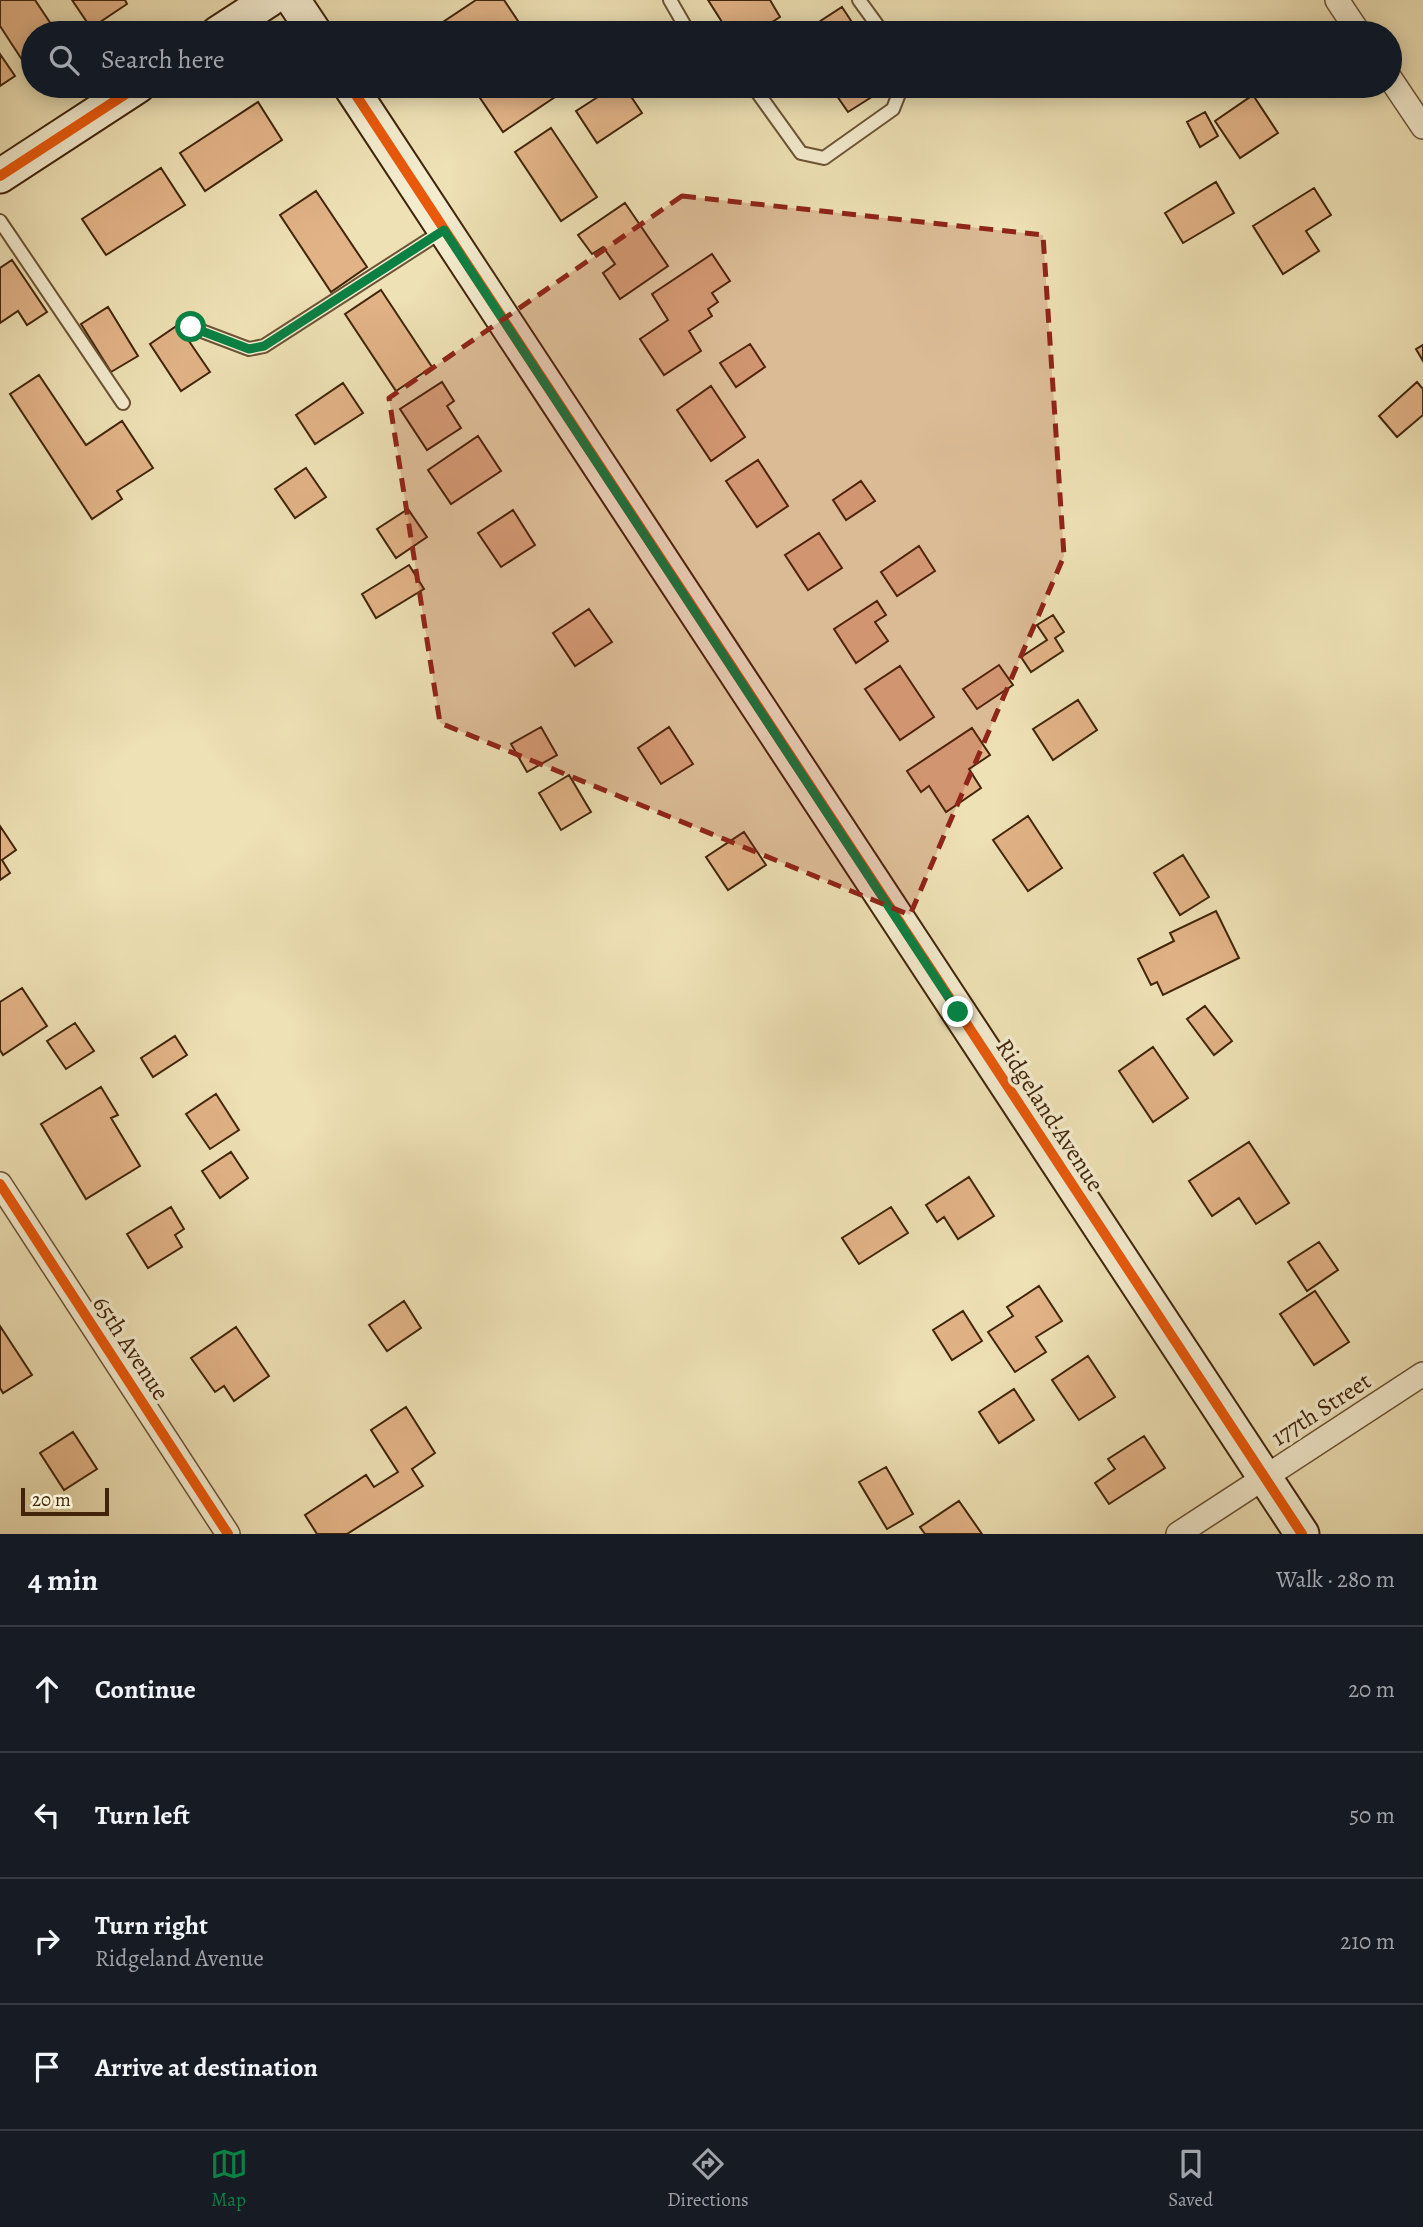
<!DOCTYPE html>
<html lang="en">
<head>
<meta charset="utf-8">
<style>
	:root { --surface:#171b24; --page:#242831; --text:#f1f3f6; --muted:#9ea1a6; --line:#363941; --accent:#0b8043 }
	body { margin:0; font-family:Alegreya,serif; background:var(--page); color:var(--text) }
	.scale { position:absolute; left:21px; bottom:18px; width:88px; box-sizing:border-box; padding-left:7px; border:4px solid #41240a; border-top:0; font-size:19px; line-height:24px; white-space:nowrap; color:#41240a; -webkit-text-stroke:5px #f4eccf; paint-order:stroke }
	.stop { position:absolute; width:21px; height:21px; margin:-16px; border:5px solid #0b8043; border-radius:50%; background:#fff }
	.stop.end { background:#0b8043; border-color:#fff; box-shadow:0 2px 7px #0008 }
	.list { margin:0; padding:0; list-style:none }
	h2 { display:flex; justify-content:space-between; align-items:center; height:91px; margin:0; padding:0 28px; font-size:30px }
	h2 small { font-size:23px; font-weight:400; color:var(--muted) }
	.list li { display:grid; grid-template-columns:46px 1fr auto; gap:21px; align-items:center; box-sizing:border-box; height:126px; padding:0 28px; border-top:2px solid var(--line) }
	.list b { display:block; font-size:26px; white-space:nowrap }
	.list p { margin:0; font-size:23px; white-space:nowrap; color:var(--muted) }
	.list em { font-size:23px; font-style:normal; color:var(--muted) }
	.icon { flex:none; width:38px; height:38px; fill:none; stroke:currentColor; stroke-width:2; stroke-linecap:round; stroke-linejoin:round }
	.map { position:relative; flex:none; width:1423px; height:1534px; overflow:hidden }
	.search { position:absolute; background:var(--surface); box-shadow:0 4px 18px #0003; left:21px; right:21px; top:21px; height:77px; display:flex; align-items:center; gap:18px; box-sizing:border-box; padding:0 24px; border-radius:38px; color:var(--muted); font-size:26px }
	.sheet { height:595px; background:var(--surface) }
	nav { display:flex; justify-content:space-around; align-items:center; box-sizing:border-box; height:98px; border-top:2px solid var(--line); background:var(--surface); font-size:19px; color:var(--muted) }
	nav a { display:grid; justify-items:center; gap:4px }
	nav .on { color:var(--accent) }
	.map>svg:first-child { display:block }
	.building { fill:#e2b387; stroke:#41240a; stroke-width:2 }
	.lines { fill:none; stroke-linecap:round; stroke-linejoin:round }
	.lane-casing { stroke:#6c5335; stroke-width:16 }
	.street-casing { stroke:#6c5335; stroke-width:26 }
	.secondary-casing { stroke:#41240a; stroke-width:37 }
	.lane { stroke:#f4eccf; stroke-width:12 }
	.street { stroke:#f4eccf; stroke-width:23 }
	.secondary { stroke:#f4eccf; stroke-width:33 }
	.cycleway-casing { stroke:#f4eccf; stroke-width:15 }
	.cycleway { stroke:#e8590c; stroke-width:10 }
	.route { stroke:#0b8043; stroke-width:9 }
	.marked { fill:#8f2418; fill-opacity:0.2; stroke:#8f2418; stroke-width:5; stroke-dasharray:14 9; stroke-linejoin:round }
	.labels { text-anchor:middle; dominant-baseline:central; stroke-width:7; stroke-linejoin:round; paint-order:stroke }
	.street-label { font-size:24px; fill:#41240a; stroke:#f4eccf }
</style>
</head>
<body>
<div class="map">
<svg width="1423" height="1534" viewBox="0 0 1423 1534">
	<rect width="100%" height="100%" fill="#eee1b5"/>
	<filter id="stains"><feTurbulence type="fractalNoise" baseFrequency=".00286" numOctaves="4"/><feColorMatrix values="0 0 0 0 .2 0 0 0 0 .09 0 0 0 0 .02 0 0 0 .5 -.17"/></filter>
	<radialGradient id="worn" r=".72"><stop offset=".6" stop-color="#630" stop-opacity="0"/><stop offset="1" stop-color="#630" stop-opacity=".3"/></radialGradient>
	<!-- building -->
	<path class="building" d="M0,0H35L57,33H33V66L28,69L0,26Z
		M72,0H125L127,4L91,28Z
		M476,0H504L526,33H438L434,28Z
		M708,0H770L780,17L755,33H729Z
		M842,7L859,33H802Z
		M0,54L15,76L0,86Z
		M472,86H561L564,91L503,132Z
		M615,86H624L642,113L597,143L576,111Z
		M830,86H889L848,112Z
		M1253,95L1278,133L1240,158L1215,121Z
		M258,102L282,140L205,191L180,153Z
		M1205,112L1218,136L1200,147L1187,122Z
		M551,128L597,197L561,221L515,152Z
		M161,168L185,205L106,255L82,219Z
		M1216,182L1234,213L1183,243L1165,213Z
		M1314,188L1331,215L1306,231L1319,251L1283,274L1253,226Z
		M316,191L367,267L331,292L280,215Z
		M625,203L668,266L620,299L603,273L615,264L603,247L592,254L578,235Z
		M712,254L730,281L712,293L718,302L708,309L712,316L689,331L701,351L664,375L640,339L668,320L652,294Z
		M12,260L47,312L27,325L18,311L0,323V268Z
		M381,290L432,367L396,391L345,314Z
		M108,307L138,356L111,372L81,324Z
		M178,325L210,372L181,391L150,344Z
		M750,344L765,367L736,387L720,363Z
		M1423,345V361L1416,349Z
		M39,375L86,445L122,421L153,468L117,491L122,499L92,519L10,394Z
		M442,382L454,401L447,406L461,428L427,450L400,409Z
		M1417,382L1423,389V415L1397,437L1379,416Z
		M343,383L363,413L315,444L296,415Z
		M711,386L745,437L711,461L677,410Z
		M478,436L501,471L451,504L428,470Z
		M758,460L788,506L757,527L726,481Z
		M306,468L326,497L295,518L275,489Z
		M861,481L875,501L846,520L833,500Z
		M408,509L427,537L396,558L377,529Z
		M513,510L535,545L501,567L478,533Z
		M819,533L842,568L808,590L785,555Z
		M919,546L935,571L897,596L881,572Z
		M409,565L424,589L376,618L362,594Z
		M877,601L886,615L875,622L888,641L856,663L834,629Z
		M589,609L612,642L575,666L553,633Z
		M1053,615L1064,632L1055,638L1063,651L1031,672L1021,657L1047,640L1037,625Z
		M999,665L1013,685L977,709L963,689Z
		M900,666L934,717L900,740L865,689Z
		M1078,700L1097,730L1053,760L1033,729Z
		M541,727L557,755L527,772L511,744Z
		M669,727L693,764L661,784L638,748Z
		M972,728L990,755L969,769L981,788L946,812L929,786L921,792L907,771Z
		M569,775L591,812L561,830L539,793Z
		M1028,816L1062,868L1028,891L993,840Z
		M0,826L16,850L2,860L10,873L0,880Z
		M744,832L766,865L728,890L706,857Z
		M1183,855L1209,897L1180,915L1154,873Z
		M1216,911L1239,958L1163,995L1157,982L1151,985L1138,959L1174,941L1170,933Z
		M22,988L47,1026L3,1055L0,1050V1002Z
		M1205,1006L1232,1041L1214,1055L1187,1019Z
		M75,1023L94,1051L66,1069L47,1041Z
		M175,1036L187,1055L153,1077L141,1058Z
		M1153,1047L1188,1098L1153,1122L1119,1071Z
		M101,1087L118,1115L111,1118L140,1166L86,1199L41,1124Z
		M216,1094L239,1130L210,1149L186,1114Z
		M1249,1142L1289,1203L1256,1224L1239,1198L1212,1216L1189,1181Z
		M231,1152L248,1178L220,1198L202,1171Z
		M969,1177L994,1216L958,1239L944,1217L937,1222L926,1205Z
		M171,1207L184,1229L175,1235L182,1247L148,1268L127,1234Z
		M891,1207L908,1233L859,1264L842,1238Z
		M1319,1242L1338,1270L1307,1291L1288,1262Z
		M1039,1286L1062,1321L1036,1337L1046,1352L1015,1372L988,1332L1013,1316L1007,1307Z
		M1315,1291L1349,1342L1314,1365L1280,1314Z
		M404,1301L421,1328L387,1351L369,1325Z
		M963,1311L982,1341L952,1360L933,1330Z
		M0,1326L32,1375L3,1393L0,1388Z
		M236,1327L269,1376L234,1401L224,1386L215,1392L191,1358Z
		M1088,1356L1115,1397L1079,1420L1052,1380Z
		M1014,1389L1034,1420L999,1443L979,1412Z
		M406,1407L435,1453L412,1469L423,1486L347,1534H317L305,1515L366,1475L374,1487L398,1472L371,1430Z
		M73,1432L97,1469L64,1490L40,1453Z
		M1144,1436L1165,1468L1109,1504L1095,1483L1115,1469L1108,1459Z
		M886,1467L913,1514L887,1529L859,1482Z
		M959,1501L982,1534H925L920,1527Z"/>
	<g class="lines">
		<defs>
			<path id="lane" d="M670,0L689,33
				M859,0L883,33
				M747,86L755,89L801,153L824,158L893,109L902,86
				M0,221L123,403
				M191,327L249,349L264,346L444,230"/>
			<path id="street" d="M1337,0L1359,33
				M1390,78L1423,127
				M0,1184L228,1534
				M1178,1534L1423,1374"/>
			<path id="secondary" d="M293,0L315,33
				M218,33L269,0
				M350,86L1302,1534
				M0,176L138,86"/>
		</defs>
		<!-- lane casing -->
		<use href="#lane" class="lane-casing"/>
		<!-- street casing -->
		<use href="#street" class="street-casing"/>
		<!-- secondary casing -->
		<use href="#secondary" class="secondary-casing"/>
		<!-- lane -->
		<use href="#lane" class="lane"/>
		<!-- street -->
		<use href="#street" class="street"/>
		<!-- secondary -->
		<use href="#secondary" class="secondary"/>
		<defs>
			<path id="cycleway" d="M350,86L1302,1534
				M0,176L138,86
				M0,1184L228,1534"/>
		</defs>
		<!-- cycleway casing -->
		<use href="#cycleway" class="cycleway-casing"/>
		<!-- cycleway -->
		<use href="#cycleway" class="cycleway"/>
	</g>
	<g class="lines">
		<!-- route -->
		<path class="route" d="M191,327L249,349L264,346L444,230L958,1012"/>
	</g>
	<!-- marked area -->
	<path class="marked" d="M682,196L1043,235L1064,556L910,915L440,723L389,398Z"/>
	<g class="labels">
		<!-- street labels -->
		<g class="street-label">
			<text transform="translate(1050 1115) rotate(57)">Ridgeland Avenue</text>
			<text transform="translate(131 1348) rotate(57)">65th Avenue</text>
			<text transform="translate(1321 1409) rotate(-33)">177th Street</text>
		</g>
	</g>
	<rect width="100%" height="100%" filter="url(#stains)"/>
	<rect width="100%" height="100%" fill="url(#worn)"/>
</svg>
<div class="scale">20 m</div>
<div class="stop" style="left:191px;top:327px"></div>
<div class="stop end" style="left:958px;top:1012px"></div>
<div class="search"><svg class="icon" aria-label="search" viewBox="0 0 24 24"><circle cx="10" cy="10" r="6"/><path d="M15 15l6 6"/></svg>Search here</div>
</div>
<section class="sheet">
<h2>4 min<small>Walk · 280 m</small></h2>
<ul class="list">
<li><svg class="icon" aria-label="ahead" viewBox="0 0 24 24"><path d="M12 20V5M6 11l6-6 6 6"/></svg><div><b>Continue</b></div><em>20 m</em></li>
<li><svg class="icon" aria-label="left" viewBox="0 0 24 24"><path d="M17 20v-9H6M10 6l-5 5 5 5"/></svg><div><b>Turn left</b></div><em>50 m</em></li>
<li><svg class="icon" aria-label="right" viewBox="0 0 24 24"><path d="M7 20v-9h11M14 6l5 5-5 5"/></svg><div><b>Turn right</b><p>Ridgeland Avenue</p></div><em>210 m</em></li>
<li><svg class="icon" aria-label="arrive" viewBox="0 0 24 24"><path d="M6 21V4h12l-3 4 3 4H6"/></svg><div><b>Arrive at destination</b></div></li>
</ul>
</section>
<nav>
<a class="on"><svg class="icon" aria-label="map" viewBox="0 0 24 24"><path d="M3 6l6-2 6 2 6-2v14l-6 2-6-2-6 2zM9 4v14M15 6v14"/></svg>Map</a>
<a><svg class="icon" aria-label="directions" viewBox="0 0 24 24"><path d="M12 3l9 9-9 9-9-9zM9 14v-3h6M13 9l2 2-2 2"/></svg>Directions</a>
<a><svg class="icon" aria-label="saved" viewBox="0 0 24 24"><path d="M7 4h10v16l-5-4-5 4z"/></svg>Saved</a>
</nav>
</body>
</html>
